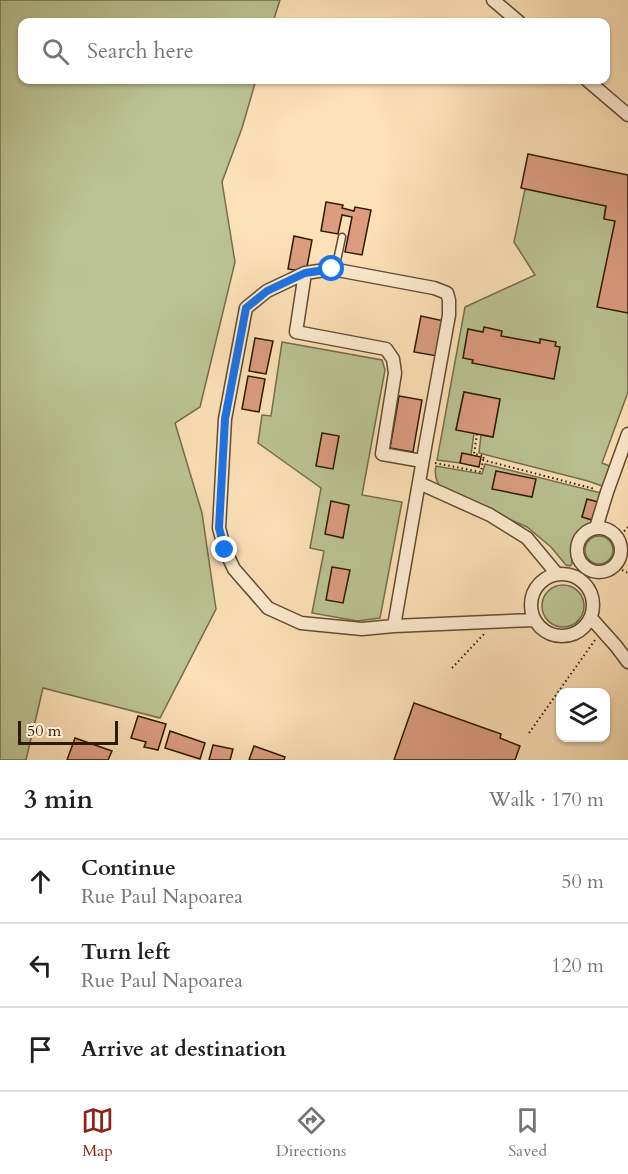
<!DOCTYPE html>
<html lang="en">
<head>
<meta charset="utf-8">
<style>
	:root { --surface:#fff; --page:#f6f6f6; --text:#202124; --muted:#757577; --line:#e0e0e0; --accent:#8f2418 }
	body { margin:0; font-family:Cardo,serif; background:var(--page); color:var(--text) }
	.controls { position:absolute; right:18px; bottom:18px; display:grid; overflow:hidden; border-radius:12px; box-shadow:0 2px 4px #0004 }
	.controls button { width:54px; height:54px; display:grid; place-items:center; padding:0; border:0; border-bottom:2px solid var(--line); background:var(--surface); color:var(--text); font:30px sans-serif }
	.scale { position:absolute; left:18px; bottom:15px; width:100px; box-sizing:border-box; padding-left:6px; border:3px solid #2e1a03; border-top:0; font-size:16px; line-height:21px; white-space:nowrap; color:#2e1a03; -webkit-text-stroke:4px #fdebd0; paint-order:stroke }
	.stop { position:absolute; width:18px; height:18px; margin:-14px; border:4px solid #1a73e8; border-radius:50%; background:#fff }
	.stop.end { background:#1a73e8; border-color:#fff; box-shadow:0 2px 6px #0008 }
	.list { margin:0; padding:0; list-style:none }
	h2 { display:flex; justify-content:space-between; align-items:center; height:78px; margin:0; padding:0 24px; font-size:26px }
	h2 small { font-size:20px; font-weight:400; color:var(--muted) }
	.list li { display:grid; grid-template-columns:39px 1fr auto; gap:18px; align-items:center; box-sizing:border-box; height:84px; padding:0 24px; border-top:2px solid var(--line) }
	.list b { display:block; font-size:22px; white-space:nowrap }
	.list p { margin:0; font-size:20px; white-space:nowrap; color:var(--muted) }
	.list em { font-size:20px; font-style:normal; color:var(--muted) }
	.icon { flex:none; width:33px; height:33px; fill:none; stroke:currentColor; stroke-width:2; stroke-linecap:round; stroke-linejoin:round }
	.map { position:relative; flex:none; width:628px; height:760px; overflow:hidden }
	.search { position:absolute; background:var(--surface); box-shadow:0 2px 4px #0004; left:18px; right:18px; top:18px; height:66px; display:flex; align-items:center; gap:15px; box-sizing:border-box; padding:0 21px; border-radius:12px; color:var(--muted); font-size:22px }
	.sheet { height:330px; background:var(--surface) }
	nav { display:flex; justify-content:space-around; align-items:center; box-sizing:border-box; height:84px; border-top:2px solid var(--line); background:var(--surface); font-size:16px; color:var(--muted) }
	nav a { display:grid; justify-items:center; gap:3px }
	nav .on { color:var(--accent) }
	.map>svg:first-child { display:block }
	.green { fill:#bbc392; stroke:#746e4a; stroke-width:1.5 }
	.building { fill:#db9c80; stroke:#2e1a03; stroke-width:1.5 }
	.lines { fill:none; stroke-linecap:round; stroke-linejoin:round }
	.lane-casing { stroke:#624c30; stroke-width:9 }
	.street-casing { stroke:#624c30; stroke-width:15 }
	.path { stroke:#2e1a03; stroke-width:2; stroke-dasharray:1.5 3; stroke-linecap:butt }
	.lane { stroke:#fdebd0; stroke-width:6 }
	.street { stroke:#fdebd0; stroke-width:12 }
	.route { stroke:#1a73e8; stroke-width:8 }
</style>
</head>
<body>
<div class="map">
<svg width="628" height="760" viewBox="0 0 628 760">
	<rect width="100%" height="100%" fill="#fce0b7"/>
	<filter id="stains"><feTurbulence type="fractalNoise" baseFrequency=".00333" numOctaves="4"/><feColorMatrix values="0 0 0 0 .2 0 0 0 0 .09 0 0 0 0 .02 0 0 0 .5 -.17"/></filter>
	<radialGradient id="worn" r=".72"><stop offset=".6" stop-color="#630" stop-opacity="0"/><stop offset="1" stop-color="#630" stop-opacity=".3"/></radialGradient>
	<!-- green -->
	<path class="green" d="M0,0H280L273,22H22V80H256L242,128L222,182L235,262L200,407L175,423L202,513L216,609L160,718L43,688L26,760H0Z
		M525,189L606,206L604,218L615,221L628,313V392L602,463L612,467L605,487L588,481L479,453L481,435L493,437L500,399L464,392L456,429L474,433L471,455L462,454L460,463L437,460L465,307L535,275L514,242Z
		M282,342L382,360L385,370L362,495L402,502L380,618L357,621L312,613L324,551L310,548L321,488L258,443L262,415L271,416Z
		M485,464L601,493L598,502L582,516L592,520L591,524C571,533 571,545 572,564L570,566L566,565L551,547L527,527L442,489C436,482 434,475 436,466L482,474Z
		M585 550a14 14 0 1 1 28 0a14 14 0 1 1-28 0Z
		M542 606a21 21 0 1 1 42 0a21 21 0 1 1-42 0Z"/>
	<!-- building -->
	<path class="building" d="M528,154L628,175V313L597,307L615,221L604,219L606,206L521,188Z
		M326,202L343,205L342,208L354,211L355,207L371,210L362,255L345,252L352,217L342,215L338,234L321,231Z
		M294,236L312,240L306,272L288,269Z
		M421,316L444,321L437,356L414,352Z
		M484,327L502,331L501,336L540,343V339L556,342L555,346L560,347L554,379L472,363L473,360L463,358L468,329L483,332Z
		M255,338L273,341L266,374L249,371Z
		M248,376L265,379L259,412L242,409Z
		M464,392L500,399L493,437L456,430Z
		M399,396L422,400L413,452L390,448Z
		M322,433L339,436L333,469L316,466Z
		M462,453L481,457L479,467L460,463Z
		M496,471L536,479L532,497L492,489Z
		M587,499L598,502L592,520L582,517Z
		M331,501L349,505L343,538L325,534Z
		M332,567L350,570L343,603L326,600Z
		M414,703L501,734L500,738L520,746L515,760H394Z
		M138,716L166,724L158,750L144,747L146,742L131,738Z
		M170,731L205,743L200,759L165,748Z
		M75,738L112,751L108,760H67Z
		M213,745L233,749L230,760H209Z
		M254,746L285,757L284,760H249Z"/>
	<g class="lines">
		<defs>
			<path id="lane" d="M335,270L342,237"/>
			<path id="street" d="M493,0L519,22
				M587,80L628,115
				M305,273L296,332L386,349L393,359L395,373L382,454L422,461
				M419,483L490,515L527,538L557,574
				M577 550a22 22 0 1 1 44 0a22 22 0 1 1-44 0Z
				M596,528L607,492L628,434
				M531 605a31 31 0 1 1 62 0a31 31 0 1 1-62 0Z
				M591,618L616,646L628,662
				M394,626L362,629L301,623L268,608L234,569L225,550L219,528L225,419L246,308L267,291L305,273L332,269L434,288L447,293L449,300V315L426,442L394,626L534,620"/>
		</defs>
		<!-- lane casing -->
		<use href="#lane" class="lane-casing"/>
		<!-- street casing -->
		<use href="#street" class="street-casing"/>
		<!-- path -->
		<path class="path" d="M477,434L474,454L484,456L483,460
			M435,463L481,472L483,460L595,489
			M618,538L628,527
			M621,554L628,552
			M614,566L628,573
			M452,668L484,634
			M529,733L595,640"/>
		<!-- lane -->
		<use href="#lane" class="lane"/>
		<!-- street -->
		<use href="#street" class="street"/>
	</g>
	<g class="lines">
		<!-- route -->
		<path class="route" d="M225,550L219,528L225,419L246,308L267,291L305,273L332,269"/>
	</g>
	<rect width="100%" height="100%" filter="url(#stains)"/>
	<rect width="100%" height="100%" fill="url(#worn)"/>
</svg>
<div class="controls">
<button><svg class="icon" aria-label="layers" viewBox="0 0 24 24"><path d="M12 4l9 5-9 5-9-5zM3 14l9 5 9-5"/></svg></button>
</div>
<div class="scale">50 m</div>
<div class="stop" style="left:332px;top:269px"></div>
<div class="stop end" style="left:225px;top:550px"></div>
<div class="search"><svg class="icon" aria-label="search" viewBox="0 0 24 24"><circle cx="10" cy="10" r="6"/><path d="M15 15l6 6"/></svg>Search here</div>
</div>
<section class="sheet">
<h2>3 min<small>Walk · 170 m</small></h2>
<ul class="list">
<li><svg class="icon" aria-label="ahead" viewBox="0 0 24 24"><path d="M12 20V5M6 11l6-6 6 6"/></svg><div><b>Continue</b><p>Rue Paul Napoarea</p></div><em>50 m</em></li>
<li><svg class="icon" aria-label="left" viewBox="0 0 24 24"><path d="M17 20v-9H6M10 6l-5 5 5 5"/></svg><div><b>Turn left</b><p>Rue Paul Napoarea</p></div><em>120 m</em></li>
<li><svg class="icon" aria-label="arrive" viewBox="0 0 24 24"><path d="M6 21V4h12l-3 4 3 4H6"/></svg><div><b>Arrive at destination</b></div></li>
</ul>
</section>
<nav>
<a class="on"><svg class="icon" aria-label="map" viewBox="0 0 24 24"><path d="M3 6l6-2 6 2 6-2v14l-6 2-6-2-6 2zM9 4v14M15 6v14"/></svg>Map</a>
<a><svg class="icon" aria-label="directions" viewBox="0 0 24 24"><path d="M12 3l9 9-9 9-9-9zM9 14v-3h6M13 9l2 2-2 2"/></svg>Directions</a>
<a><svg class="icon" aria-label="saved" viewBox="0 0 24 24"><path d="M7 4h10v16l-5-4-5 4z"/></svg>Saved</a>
</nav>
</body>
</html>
